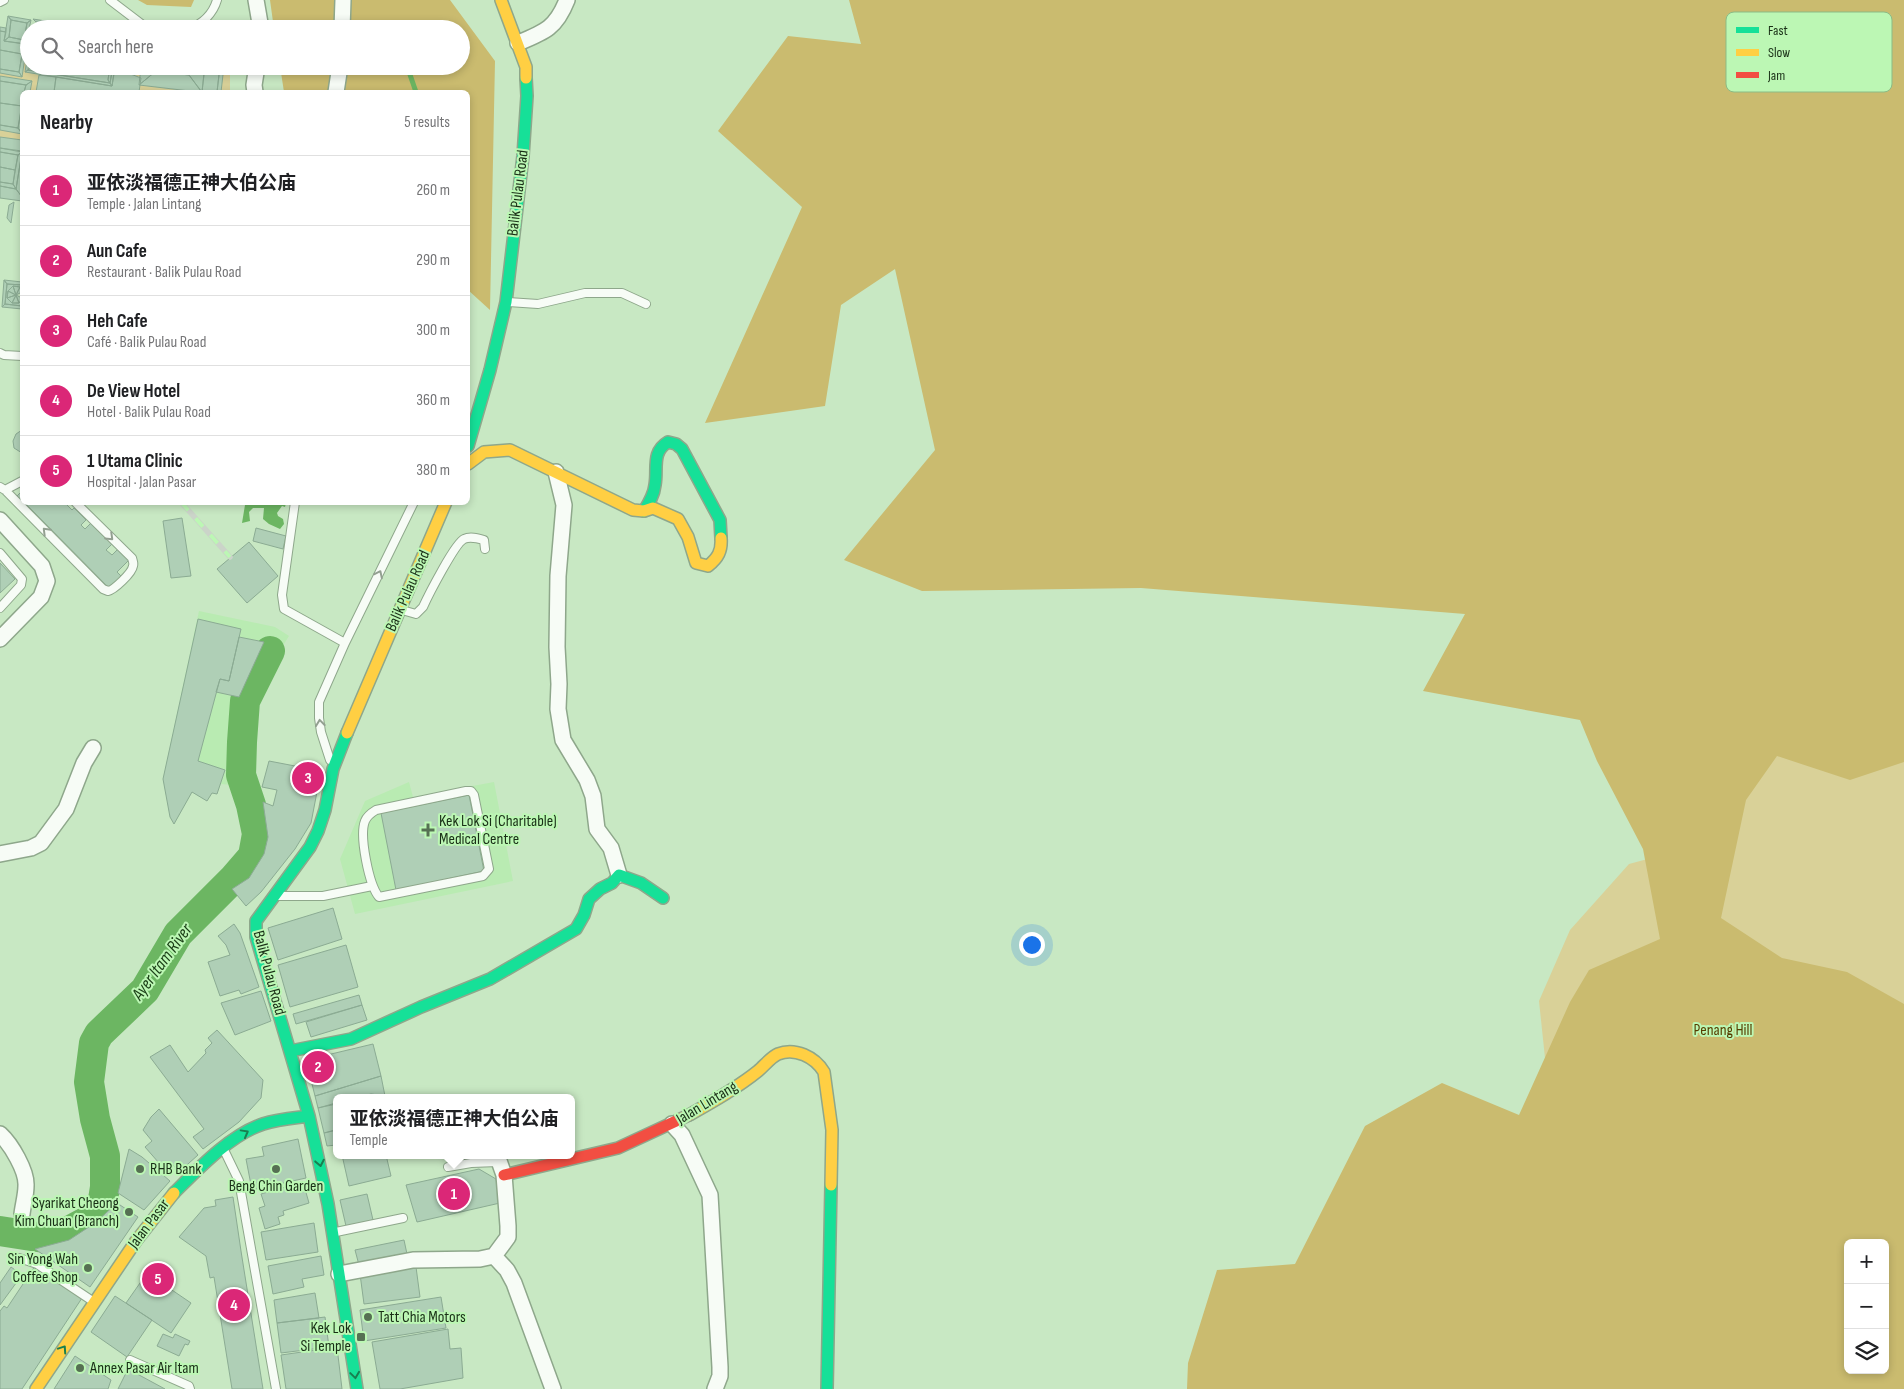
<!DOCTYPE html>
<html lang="en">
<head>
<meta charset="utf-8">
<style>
	:root { --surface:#fff; --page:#f2f2f2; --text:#202124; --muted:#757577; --line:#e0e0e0; --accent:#db2777 }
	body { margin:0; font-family:"Sofia Sans Condensed","Noto Sans SC",sans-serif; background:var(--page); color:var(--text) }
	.controls { position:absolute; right:15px; bottom:15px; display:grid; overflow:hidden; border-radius:8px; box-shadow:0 2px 8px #0003 }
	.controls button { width:45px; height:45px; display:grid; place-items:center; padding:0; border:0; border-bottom:1px solid var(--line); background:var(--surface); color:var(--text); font:25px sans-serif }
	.you { position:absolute; left:1031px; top:944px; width:18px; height:18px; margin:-12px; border:4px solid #fff; border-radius:50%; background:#1a73e8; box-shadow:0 0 0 8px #1a73e833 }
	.badge { display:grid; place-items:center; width:32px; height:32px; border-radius:50%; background:var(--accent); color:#fff; font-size:16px; font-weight:700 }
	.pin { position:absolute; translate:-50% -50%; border:2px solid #fff; box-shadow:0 1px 5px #0006 }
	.popup { position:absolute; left:333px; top:1094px; width:242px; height:65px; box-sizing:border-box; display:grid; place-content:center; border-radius:8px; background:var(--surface); filter:drop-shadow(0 1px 4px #0005); font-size:16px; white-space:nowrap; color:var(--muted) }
	.popup b { font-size:19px; color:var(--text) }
	.popup::after { content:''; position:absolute; left:50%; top:100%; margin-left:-10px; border:10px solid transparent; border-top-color:var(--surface) }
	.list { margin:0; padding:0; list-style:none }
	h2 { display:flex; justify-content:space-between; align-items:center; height:65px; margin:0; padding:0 20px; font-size:21px }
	h2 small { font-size:16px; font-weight:400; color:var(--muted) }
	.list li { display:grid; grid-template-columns:32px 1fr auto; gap:15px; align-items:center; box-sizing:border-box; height:70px; padding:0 20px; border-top:1px solid var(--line) }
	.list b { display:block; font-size:19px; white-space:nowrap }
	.list p { margin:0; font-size:16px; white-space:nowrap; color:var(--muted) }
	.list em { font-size:16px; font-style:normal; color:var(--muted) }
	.icon { flex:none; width:28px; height:28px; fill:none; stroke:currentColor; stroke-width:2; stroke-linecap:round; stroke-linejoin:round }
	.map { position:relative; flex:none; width:1904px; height:1389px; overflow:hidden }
	.search { position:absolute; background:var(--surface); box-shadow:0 2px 8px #0003; left:20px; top:20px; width:450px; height:55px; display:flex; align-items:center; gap:12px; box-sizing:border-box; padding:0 18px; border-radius:28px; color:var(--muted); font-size:19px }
	.panel { position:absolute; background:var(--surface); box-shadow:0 2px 8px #0003; left:20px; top:90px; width:450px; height:415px; border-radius:8px }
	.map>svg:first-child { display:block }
	.built { fill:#b9ebb2 }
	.green { fill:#d9d198; fill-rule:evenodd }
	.forest { fill:#cabb6f; fill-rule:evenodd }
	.water { fill:#6cb662 }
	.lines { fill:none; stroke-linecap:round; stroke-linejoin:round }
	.stream { stroke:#6cb662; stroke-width:5 }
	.river { stroke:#6cb662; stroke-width:30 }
	.building { fill:#afcfb6; stroke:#8bab93 }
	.lane-casing { stroke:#8ea78b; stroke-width:10 }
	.street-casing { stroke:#8ea78b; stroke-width:18 }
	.fast-casing { stroke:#8ea78b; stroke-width:14 }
	.slow-casing { stroke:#8ea78b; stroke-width:14 }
	.jam-casing { stroke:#8ea78b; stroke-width:14 }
	.lane { stroke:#f7fcf6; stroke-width:8 }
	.street { stroke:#f7fcf6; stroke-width:15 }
	.fast { stroke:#16e098; stroke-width:11 }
	.slow { stroke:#ffcf43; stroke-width:11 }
	.jam { stroke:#f24e42; stroke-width:11 }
	.rail-casing { stroke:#cbd4c9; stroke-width:5.5 }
	.rail { stroke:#bcf7b4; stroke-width:4; stroke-dasharray:11; stroke-linecap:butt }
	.oneway { stroke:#93a091 }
	.oneway2 { stroke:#187f50 }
	.poi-dot { fill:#567053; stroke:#bcf7b4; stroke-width:2 }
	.labels { text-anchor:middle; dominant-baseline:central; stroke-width:4; stroke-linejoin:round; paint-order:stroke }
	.street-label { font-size:16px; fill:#192f16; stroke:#bcf7b4 }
	.poi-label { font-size:16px; fill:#192f16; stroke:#bcf7b4; text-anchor:start }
	.park-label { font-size:16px; fill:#573d00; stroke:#bcf7b4 }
	.water-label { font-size:18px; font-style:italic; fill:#1d4119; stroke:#bcf7b4 }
	.key { fill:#bcf7b4; stroke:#8bbb85; stroke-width:1 }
	.key-label { font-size:14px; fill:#192f16 }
</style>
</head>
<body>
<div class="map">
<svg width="1904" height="1389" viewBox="0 0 1904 1389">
	<rect width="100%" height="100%" fill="#c8e8c3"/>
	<!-- built -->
	<path class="built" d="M199,611L275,627L289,636L277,655L262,647L239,697L236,706L232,785L221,784L217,794L212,793L207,801L192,792L174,824L170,817L163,779Z
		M409,782L413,797L494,782L513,881L355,914L340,859L365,801Z"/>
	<!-- green -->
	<path class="green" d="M29,36L25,72L39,75L37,92H30L31,81L0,76V73L22,76Z
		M115,66H141L140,77L115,68Z
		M224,66H230V92H221Z
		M140,85L198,92H139Z
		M0,130L22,134V140L0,137Z
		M1904,708V1389H1500L1547,1077L1539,1001L1570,930L1629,864L1681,850L1740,723ZM1848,1243H1885V1370H1848Z"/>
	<!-- forest -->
	<path class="forest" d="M138,0H194L191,7L147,5Z
		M270,0H450L495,61L490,310L468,290V92H284L280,66H461V29H274Z
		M849,0H1904V762L1850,780L1777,756L1746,800L1721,918L1782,958L1847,972L1904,1004V1389H1187L1188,1363L1217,1270L1295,1264L1365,1126L1442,1083L1519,1115L1570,1002L1589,970L1660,939L1643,849L1597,761L1580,720L1423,691L1465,614L1141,588L922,591L844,560L935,450L895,269L841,305L825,406L705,423L802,207L718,131L788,36L861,44ZM1848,1243H1885V1370H1848Z"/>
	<!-- water -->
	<path class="water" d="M237,503H286L285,507L282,506L277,513L278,516L283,519L284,524L280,529L269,524L263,519L264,508H253L249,512L250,521L242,523L245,505L237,504Z"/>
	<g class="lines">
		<!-- stream -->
		<path class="stream" d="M407,66L416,92"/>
		<!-- river -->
		<path class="river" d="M0,1231L44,1238L69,1231L91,1219L102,1206L105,1187V1156L95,1119L89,1082L94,1043L99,1034L145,990L178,934L234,878L253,856L257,834L251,805L241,775L242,742L245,701L270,651"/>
	</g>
	<!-- building -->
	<path class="building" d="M8,16L31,20L27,23L11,20Z
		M8,16L11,20L9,37L4,41Z
		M33,19L96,29H79L36,22Z
		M11,20L27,23L24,40L9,37Z
		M31,20L29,29L27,44L24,40L27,23Z
		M36,22L79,29H37L38,25Z
		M0,27L6,28V32L0,31Z
		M0,31L6,32L4,41L24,44L22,54L0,50Z
		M9,37L24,40L27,44L4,41Z
		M24,44H27L22,77L19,72Z
		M29,48V64L28,70L25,72Z
		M0,50L22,54L19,72L0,69Z
		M32,66H110L108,80L110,83L28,70Z
		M110,66H113L110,83L108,80Z
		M113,66H115L112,86L110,83Z
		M141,66L156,67V71L139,85Z
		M157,66H190L189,75L156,71Z
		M190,66H205L204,73L189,72Z
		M205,66H220L217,92H202Z
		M220,66H224L221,92H217Z
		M115,68L141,78L139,92H54L56,77L112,86Z
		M0,69L19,72L22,77L0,73Z
		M28,70L110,83L112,86L25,72Z
		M156,71L189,75L200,90L198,92L139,85Z
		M189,72L204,73L202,92L189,75Z
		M39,75L56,77L54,92H36Z
		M0,76L32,81L26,85L0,81Z
		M0,81L26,85L24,92H22V106L0,103Z
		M32,81L30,92H24L26,85Z
		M0,103L22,106L18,128L0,125Z
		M22,103V133L18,128Z
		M0,125L18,128L22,134L0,130Z
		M0,137L22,140V151L0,148Z
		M0,148L22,152L18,155L0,152Z
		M0,152L18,155L15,170L0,167Z
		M22,152L16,189L13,184L18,155Z
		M22,152V151V197L16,189Z
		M0,167L15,170L13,184L0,182Z
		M0,182L13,184L16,189L0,186Z
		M0,186L16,189L22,197V201L0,198Z
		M14,202L11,223L7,218L9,205Z
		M4,280L22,282V285L7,284Z
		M4,280L7,284L5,304L2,307Z
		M7,284L22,285V290L20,287L13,286L8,291L7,298L12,303H19L22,300V306L5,304Z
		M13,286L20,287L16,295Z
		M13,286L16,295L8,291Z
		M20,287L22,292L16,295Z
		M8,291L16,295L7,298Z
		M16,295L22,298L19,303Z
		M16,295L19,303H12Z
		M16,295L12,303L7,298Z
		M5,304L22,306V309L2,307Z
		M22,430V453L14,448L13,441L16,434Z
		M22,491V501L17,496Z
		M24,502H64L72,510L74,508L86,520L81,525L85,529L91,523L112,544L106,550L112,555L118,549L129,560L117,572L121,576L109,588Z
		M182,518L191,576L171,578L163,521Z
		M256,528L286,536L283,549L253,541Z
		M249,542L278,576L247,603L217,569Z
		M0,563L15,579L0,593Z
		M198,619L241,629L229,681L220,679L198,761L225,770L217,794L212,793L207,801L192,792L174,824L170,817L163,779Z
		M239,637L264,642L239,697L216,692L220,679L229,681Z
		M269,761L321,771L311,823L295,849L261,892L246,906L232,889L249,878L264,854L268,837L263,802L273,806L277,790L262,787Z
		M469,795L484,871L396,890L381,813Z
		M333,908L342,939L278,960L268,928Z
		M234,924L240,933L259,987L241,994L239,990L220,996L208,962L230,955L226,945L218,936Z
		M346,945L358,987L290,1007L278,965Z
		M261,991L271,1021L235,1035L221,1003Z
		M359,995L362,1005L296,1024L293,1014Z
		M362,1005L367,1020L311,1037L306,1022Z
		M217,1030L263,1080L261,1098L239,1122L203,1149L193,1137L204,1129L150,1057L170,1045L188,1072L206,1053L205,1050L212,1043L208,1038Z
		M373,1044L381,1076L315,1096L306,1060Z
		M381,1076L385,1096L371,1094L356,1098H336V1103L318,1108L315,1096Z
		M336,1104V1130L324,1133L318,1108Z
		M159,1109L198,1155L179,1172L173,1165L166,1171L145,1147L152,1141L143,1130L151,1117Z
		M336,1130V1145L327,1146L324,1133Z
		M298,1139L306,1178L252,1190L246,1159L264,1156L262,1147Z
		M129,1149L142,1157L170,1181L144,1210L118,1193Z
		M342,1155H386L391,1176L349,1186Z
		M479,1169L496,1179L500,1203L417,1222L406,1185Z
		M303,1182L309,1203L283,1211L284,1215L278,1217L280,1224L265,1229L259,1208L265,1206L261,1194Z
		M367,1194L373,1220L346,1226L340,1200Z
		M233,1197L241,1251L263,1389H232L214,1277L210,1278L206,1256L179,1237L204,1208L216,1206L215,1200Z
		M117,1203L138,1217L90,1287L35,1249L69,1240L95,1223Z
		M314,1223L318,1252L266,1260L261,1232Z
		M404,1240L407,1254L359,1265L355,1250Z
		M321,1256L324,1275L302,1279L304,1287L273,1294L268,1266Z
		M35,1266L82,1298L22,1389H0V1311L4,1306L7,1308Z
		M11,1267L22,1275L0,1305V1283Z
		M416,1267L420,1297L364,1304L360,1274Z
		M147,1273L191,1303L171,1333L126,1303Z
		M315,1293L319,1318L277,1323L274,1300Z
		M115,1296L152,1320L127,1357L91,1332Z
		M441,1297L446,1328L364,1341L360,1310Z
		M325,1317L329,1347L281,1353L277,1323Z
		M448,1329L450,1349L461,1348L463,1378L400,1389H380L372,1342Z
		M163,1334L173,1338L175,1334L190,1341L188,1345L185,1344L179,1356L157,1346Z
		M337,1347L342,1389H286L281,1355Z
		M75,1356L111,1380L108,1389H54Z
		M128,1369L165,1389H118Z"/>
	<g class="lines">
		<defs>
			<path id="lane" d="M110,0L148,29
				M0,2L4,0
				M189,29C202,24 213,14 217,0
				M508,302L538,304L585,293H622L646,304
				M0,353L4,355L22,356
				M0,487L5,490L103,589L108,591C114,590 132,573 133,566C134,563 133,562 132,558L75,502
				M5,490L22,481
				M295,502L282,595L284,609L345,643
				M0,553L22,579L21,585L0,608
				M402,610L416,614L423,607C428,596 455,543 464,539C470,536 477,538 484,540L485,549
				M330,760L321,732L319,718V702L345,643L414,502
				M466,791H471L474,795L489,869L483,876L379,897C369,885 359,836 365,821C367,816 371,813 376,810Z
				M278,896H323L372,886
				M225,1152L239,1181L276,1389
				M448,1167L471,1163L498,1162
				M336,1232L403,1218
				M19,1258L37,1264L91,1300
				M130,1360L189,1386L190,1389"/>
			<path id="street" d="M256,0L261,29
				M342,29L343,0
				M518,43C545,32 556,28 567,0
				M255,92L254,85L257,66
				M336,92L340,66
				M556,472L564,505L558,576L557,647L559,684L558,709L563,740L587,780L593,796L597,829L611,848L619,875
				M0,520L42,566L47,581L41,597L0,639
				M0,854L31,848L41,843L66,809L84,763L93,748
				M672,1124L682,1135L710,1195L720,1367V1376L715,1389
				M0,1134C11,1144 27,1171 26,1186C26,1195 23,1205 22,1214
				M494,1256L507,1270L514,1283L553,1389
				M339,1274L413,1260L480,1259L494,1256L508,1237V1226L504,1175L497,1155"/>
			<path id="fast" d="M468,446L490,370L506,302L523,156L527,96L526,78
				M644,511C649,503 654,495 655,485C658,469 651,452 668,442L676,444L682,449L720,520L721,538
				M290,1051L351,1039L421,1007L490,979L576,929L584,915L589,899L600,889L612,883L619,875L641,883L663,898
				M309,1116L256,937V921L310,847L318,831L325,810L333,769L347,733
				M174,1193C198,1169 230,1135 263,1124C278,1119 294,1118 309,1116L328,1204L357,1389
				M827,1389L831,1185"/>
			<path id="slow" d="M501,0L526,67V78
				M468,464L484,452L510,450L633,510L644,511L653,508L678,519L688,537L696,563L708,566C718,558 722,551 721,538
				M347,733L446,502
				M689,1115C712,1102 737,1088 758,1071C764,1066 771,1057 778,1054C795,1047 815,1057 824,1072L832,1130L831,1185
				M36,1389L136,1241L174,1193"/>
			<path id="jam" d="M504,1175L618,1148L689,1115"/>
		</defs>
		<!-- lane casing -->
		<use href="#lane" class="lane-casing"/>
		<!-- street casing -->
		<use href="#street" class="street-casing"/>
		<!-- fast casing -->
		<use href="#fast" class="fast-casing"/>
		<!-- slow casing -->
		<use href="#slow" class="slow-casing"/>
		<!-- jam casing -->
		<use href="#jam" class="jam-casing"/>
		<!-- lane -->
		<use href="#lane" class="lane"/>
		<!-- street -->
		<use href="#street" class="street"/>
		<!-- fast -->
		<use href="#fast" class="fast"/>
		<!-- slow -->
		<use href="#slow" class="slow"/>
		<!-- jam -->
		<use href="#jam" class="jam"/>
		<defs>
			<path id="rail" d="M181,502L230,557"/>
		</defs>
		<!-- rail casing -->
		<use href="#rail" class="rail-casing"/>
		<!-- rail -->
		<use href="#rail" class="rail"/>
	</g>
	<!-- one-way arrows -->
	<defs><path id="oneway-chevron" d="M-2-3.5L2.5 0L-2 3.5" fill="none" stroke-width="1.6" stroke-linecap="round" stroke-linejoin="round" transform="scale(1.25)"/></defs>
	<g class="oneway">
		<use href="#oneway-chevron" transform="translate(46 531) rotate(-135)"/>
		<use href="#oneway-chevron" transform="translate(110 537) rotate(44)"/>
		<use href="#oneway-chevron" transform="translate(379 574) rotate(-64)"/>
		<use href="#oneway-chevron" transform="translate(320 723) rotate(-97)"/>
	</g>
	<g class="oneway2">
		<use href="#oneway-chevron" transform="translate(245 1133) rotate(-29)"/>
		<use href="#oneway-chevron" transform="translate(320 1163) rotate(79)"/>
		<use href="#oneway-chevron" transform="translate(63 1349) rotate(-56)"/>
		<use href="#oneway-chevron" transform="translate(355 1375) rotate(82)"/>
	</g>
	<!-- markers -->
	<g class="poi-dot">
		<path d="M425.5 822.5h5v5h5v5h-5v5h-5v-5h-5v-5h5z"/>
		<circle cx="140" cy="1169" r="5"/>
		<circle cx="276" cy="1169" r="5"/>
		<circle cx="129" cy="1212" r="5"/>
		<circle cx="88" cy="1268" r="5"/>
		<circle cx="368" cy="1317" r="5"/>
		<rect x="356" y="1332" width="10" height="10" rx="2.5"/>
		<circle cx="80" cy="1368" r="5"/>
	</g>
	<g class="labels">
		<!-- street labels -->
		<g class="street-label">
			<text transform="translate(518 193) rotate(-83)">Balik Pulau Road</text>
			<text transform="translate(408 591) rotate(-66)">Balik Pulau Road</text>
			<text transform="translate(269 973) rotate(75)">Balik Pulau Road</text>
			<text transform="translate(707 1103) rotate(-31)">Jalan Lintang</text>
			<text transform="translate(149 1224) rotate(-53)">Jalan Pasar</text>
		</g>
		<!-- poi labels -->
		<g class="poi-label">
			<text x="439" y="821">Kek Lok Si (Charitable)<tspan x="439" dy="18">Medical Centre</tspan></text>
			<text x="150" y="1169">RHB Bank</text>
			<text x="276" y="1186" text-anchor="middle">Beng Chin Garden</text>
			<text x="119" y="1203" text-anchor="end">Syarikat Cheong<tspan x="119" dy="18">Kim Chuan (Branch)</tspan></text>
			<text x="78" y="1259" text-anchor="end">Sin Yong Wah<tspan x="78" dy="18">Coffee Shop</tspan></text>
			<text x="378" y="1317">Tatt Chia Motors</text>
			<text x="351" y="1328" text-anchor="end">Kek Lok<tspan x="351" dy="18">Si Temple</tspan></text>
			<text x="90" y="1368">Annex Pasar Air Itam</text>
		</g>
		<!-- park labels -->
		<g class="park-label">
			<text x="1723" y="1030">Penang Hill</text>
		</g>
		<!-- water labels -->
		<g class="water-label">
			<text transform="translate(162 962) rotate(-54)">Ayer Itam River</text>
		</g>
	</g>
	<!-- legend -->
	<rect x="1726" y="12" width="166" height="80" rx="8" class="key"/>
	<rect x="1736" y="27" width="23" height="6" fill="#16e098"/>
	<rect x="1736" y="49" width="23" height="7" fill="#ffcf43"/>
	<rect x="1736" y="72" width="23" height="6" fill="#f24e42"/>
	<g class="key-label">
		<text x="1768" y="35">Fast</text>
		<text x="1768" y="57">Slow</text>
		<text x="1768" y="80">Jam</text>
	</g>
</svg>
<div class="controls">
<button>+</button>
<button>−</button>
<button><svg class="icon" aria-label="layers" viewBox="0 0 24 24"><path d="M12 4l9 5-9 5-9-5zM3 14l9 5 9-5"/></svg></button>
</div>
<div class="you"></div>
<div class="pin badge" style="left:454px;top:1194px">1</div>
<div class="popup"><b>亚依淡福德正神大伯公庙</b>Temple</div>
<div class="pin badge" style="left:318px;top:1067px">2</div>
<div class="pin badge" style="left:308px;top:778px">3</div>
<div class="pin badge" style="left:234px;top:1305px">4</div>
<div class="pin badge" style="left:158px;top:1279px">5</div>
<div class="search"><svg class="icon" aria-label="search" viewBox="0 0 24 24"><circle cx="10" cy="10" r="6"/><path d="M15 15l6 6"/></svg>Search here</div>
<section class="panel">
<h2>Nearby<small>5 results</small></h2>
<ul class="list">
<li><span class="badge">1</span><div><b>亚依淡福德正神大伯公庙</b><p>Temple · Jalan Lintang</p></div><em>260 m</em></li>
<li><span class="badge">2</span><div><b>Aun Cafe</b><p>Restaurant · Balik Pulau Road</p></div><em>290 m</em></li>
<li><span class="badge">3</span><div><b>Heh Cafe</b><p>Café · Balik Pulau Road</p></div><em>300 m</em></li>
<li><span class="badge">4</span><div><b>De View Hotel</b><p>Hotel · Balik Pulau Road</p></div><em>360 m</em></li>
<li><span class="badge">5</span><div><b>1 Utama Clinic</b><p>Hospital · Jalan Pasar</p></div><em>380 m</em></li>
</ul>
</section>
</div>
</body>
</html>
